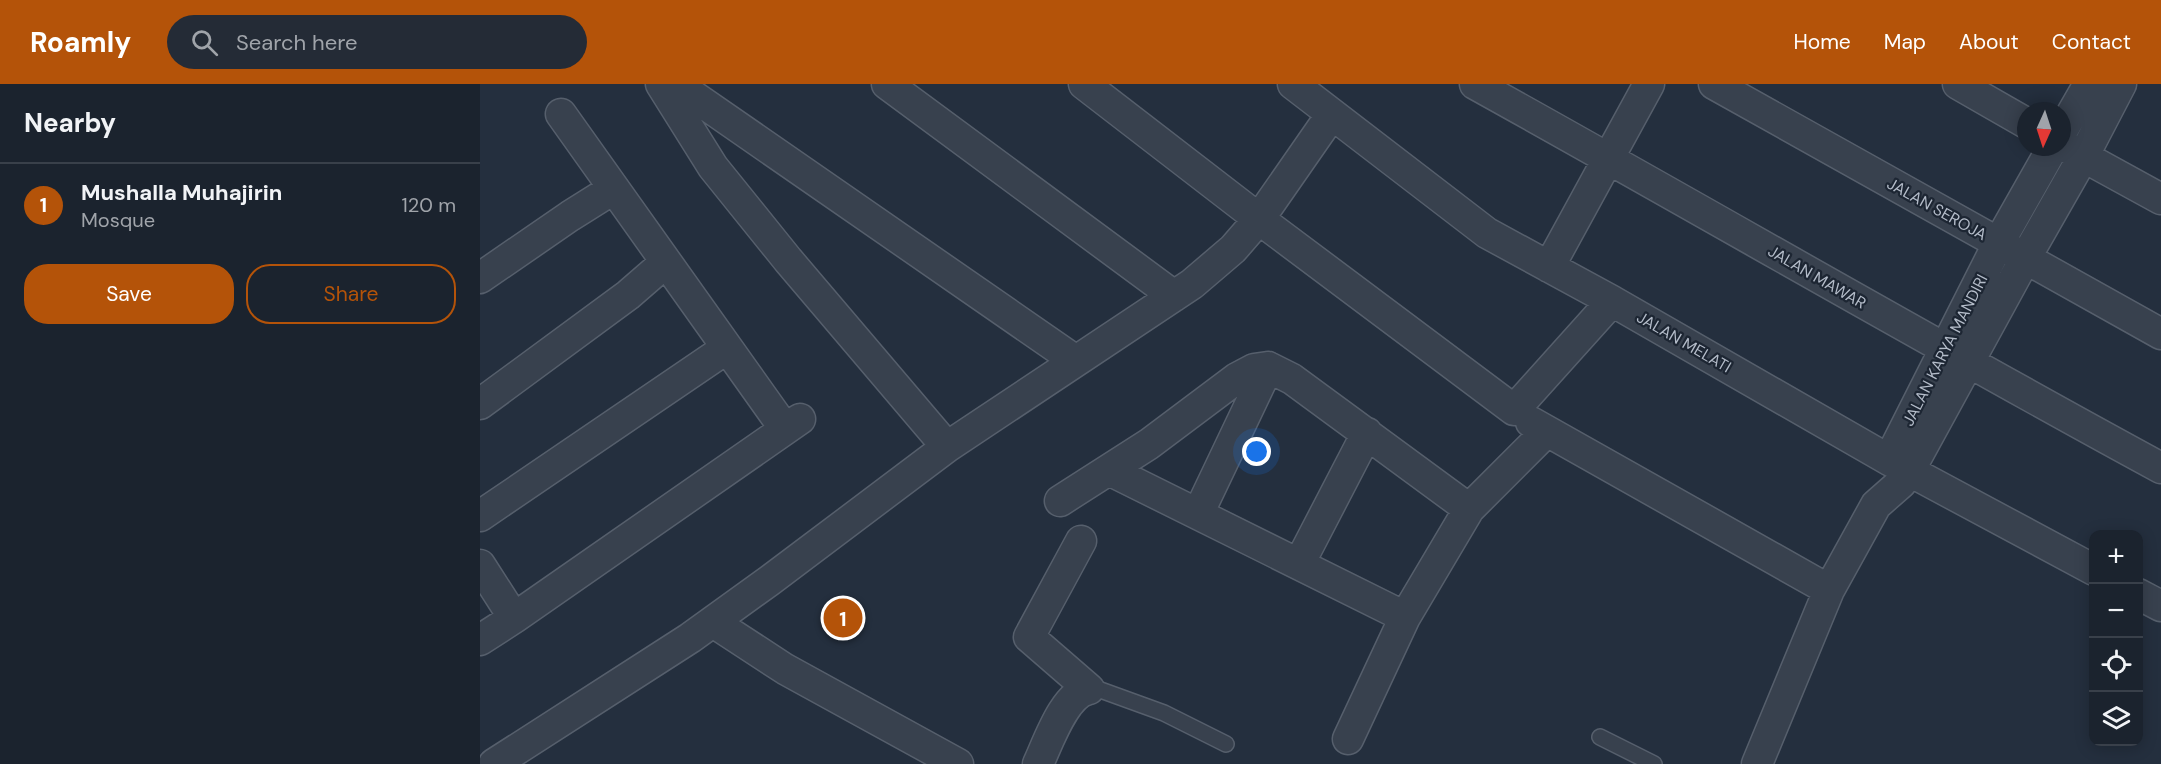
<!DOCTYPE html>
<html lang="en">
<head>
<meta charset="utf-8">
<style>
	:root { --surface:#1b232e; --page:#242b36; --text:#f1f3f6; --muted:#a0a4aa; --line:#39404a; --accent:#b45309 }
	body { margin:0; font-family:"DM Sans",sans-serif; background:var(--page); color:var(--text) }
	.controls { position:absolute; right:18px; bottom:18px; display:grid; overflow:hidden; border-radius:12px; box-shadow:0 3px 15px #0003 }
	.controls button { width:54px; height:54px; display:grid; place-items:center; padding:0; border:0; border-bottom:2px solid var(--line); background:var(--surface); color:var(--text); font:30px sans-serif }
	.compass { position:absolute; left:1537px; top:18px; width:54px; height:54px; border-radius:50%; background:var(--surface); box-shadow:0 3px 15px #0003; rotate:183deg }
	.you { position:absolute; left:777px; top:368px; width:21px; height:21px; margin:-15px; border:4px solid #fff; border-radius:50%; background:#1a73e8; box-shadow:0 0 0 9px #1a73e833 }
	.badge { display:grid; place-items:center; width:39px; height:39px; border-radius:50%; background:var(--accent); color:#fff; font-size:20px; font-weight:700 }
	.pin { position:absolute; translate:-50% -50%; border:3px solid #fff; box-shadow:0 2px 6px #0006 }
	.list { margin:0; padding:0; list-style:none }
	h2 { display:flex; justify-content:space-between; align-items:center; height:78px; margin:0; padding:0 24px; font-size:26px }
	h2 small { font-size:20px; font-weight:400; color:var(--muted) }
	.list li { display:grid; grid-template-columns:39px 1fr auto; gap:18px; align-items:center; box-sizing:border-box; height:84px; padding:0 24px; border-top:2px solid var(--line) }
	.list b { display:block; font-size:22px; white-space:nowrap }
	.list p { margin:0; font-size:20px; white-space:nowrap; color:var(--muted) }
	.list em { font-size:20px; font-style:normal; color:var(--muted) }
	.actions { display:flex; gap:12px; padding:18px 24px }
	.actions a { flex:1; padding:14px 0; border:2px solid var(--accent); border-radius:24px; text-align:center; font-size:21px; color:var(--accent) }
	.actions .main { background:var(--accent); color:#fff }
	.icon { flex:none; width:33px; height:33px; fill:none; stroke:currentColor; stroke-width:2; stroke-linecap:round; stroke-linejoin:round }
	.map { position:relative; flex:none; width:1681px; height:680px; overflow:hidden }
	header { display:flex; align-items:center; gap:36px; box-sizing:border-box; height:84px; padding:0 30px; background:var(--accent); color:#fff }
	header strong { font-size:28px }
	nav { display:flex; gap:33px; margin-inline-start:auto; font-size:21px }
	.search { width:420px; height:54px; background:var(--page); display:flex; align-items:center; gap:15px; box-sizing:border-box; padding:0 21px; border-radius:33px; color:var(--muted); font-size:22px }
	main { display:flex }
	aside { flex:1; background:var(--surface) }
	.map>svg:first-child { display:block }
	.lines { fill:none; stroke-linecap:round; stroke-linejoin:round }
	.lane-casing { stroke:#565f6c; stroke-width:18 }
	.street-casing { stroke:#565f6c; stroke-width:33 }
	.lane { stroke:#38414e; stroke-width:15 }
	.street { stroke:#38414e; stroke-width:30 }
	.labels { text-anchor:middle; dominant-baseline:central; stroke-width:4.5; stroke-linejoin:round; paint-order:stroke }
	.street-label { font-size:16px; fill:#b4bcc9; stroke:#1d2633 }
</style>
</head>
<body>
<header>
<strong>Roamly</strong>
<div class="search"><svg class="icon" aria-label="search" viewBox="0 0 24 24"><circle cx="10" cy="10" r="6"/><path d="M15 15l6 6"/></svg>Search here</div>
<nav><a>Home</a><a>Map</a><a>About</a><a>Contact</a></nav>
</header>
<main>
<aside>
<h2>Nearby<small></small></h2>
<ul class="list">
<li><span class="badge">1</span><div><b>Mushalla Muhajirin</b><p>Mosque</p></div><em>120 m</em></li>
</ul>
<div class="actions"><a class="main">Save</a><a>Share</a></div>
</aside>
<div class="map">
<svg width="1681" height="680" viewBox="0 0 1681 680">
	<rect width="100%" height="100%" fill="#242f3e"/>
	<g class="lines">
		<defs>
			<path id="lane" d="M609,605L615,604L684,629L746,660
				M1120,653L1174,680"/>
			<path id="street" d="M181,0L233,83L308,176L467,363
				M196,0L596,277
				M407,0L694,212
				M604,0L779,135L1034,326L1132,217
				M813,0L1007,149L1132,217L1409,376L1614,486
				M995,0C1224,127 1450,259 1681,384
				M1234,0L1681,250
				M1478,0L1546,39
				M81,30L305,345
				M1582,47L1609,0
				M1586,63L1681,115
				M1069,183L1169,0
				M0,194L90,132L133,105
				M0,320L148,211L186,178
				M1051,338L1349,506
				M1409,376L1518,160L1573,63
				M629,386L925,533
				M580,417L669,360L757,294L774,285L788,283L812,295L989,425
				M718,430L788,283
				M0,432L247,264
				M601,457L549,553L609,605
				M819,480L887,349
				M0,481L34,534L0,556
				M1658,510L1681,522
				M34,534L320,335
				M233,538L305,585L478,680
				M868,655L925,533L989,425L1066,348
				M14,680L210,554L289,497L467,363L712,200L753,165L779,135L852,30
				M558,680C568,659 584,610 609,605
				M1277,680L1349,506L1396,421L1421,399L1429,387L1546,173L1603,73L1641,0"/>
		</defs>
		<!-- lane casing -->
		<use href="#lane" class="lane-casing"/>
		<!-- street casing -->
		<use href="#street" class="street-casing"/>
		<!-- lane -->
		<use href="#lane" class="lane"/>
		<!-- street -->
		<use href="#street" class="street"/>
	</g>
	<g class="labels">
		<!-- street labels -->
		<g class="street-label">
			<text transform="translate(1457 125) rotate(29)">JALAN SEROJA</text>
			<text transform="translate(1337 193) rotate(30)">JALAN MAWAR</text>
			<text transform="translate(1204 258) rotate(30)">JALAN MELATI</text>
			<text transform="translate(1465 266) rotate(-63)">JALAN KARYA MANDIRI</text>
		</g>
	</g>
</svg>
<div class="controls">
<button>+</button>
<button>−</button>
<button><svg class="icon" aria-label="locate" viewBox="0 0 24 24"><circle cx="12" cy="12" r="6"/><path d="M12 2v4M12 18v4M2 12h4M18 12h4"/></svg></button>
<button><svg class="icon" aria-label="layers" viewBox="0 0 24 24"><path d="M12 4l9 5-9 5-9-5zM3 14l9 5 9-5"/></svg></button>
</div>
<svg class="compass" viewBox="-18 -18 36 36"><path d="M0-13l5 13h-10z" fill="#e53935"/><path d="M0 13l5-13h-10z" fill="#a0a4aa"/></svg>
<div class="you"></div>
<div class="pin badge" style="left:363px;top:534px">1</div>
</div>
</main>
</body>
</html>
